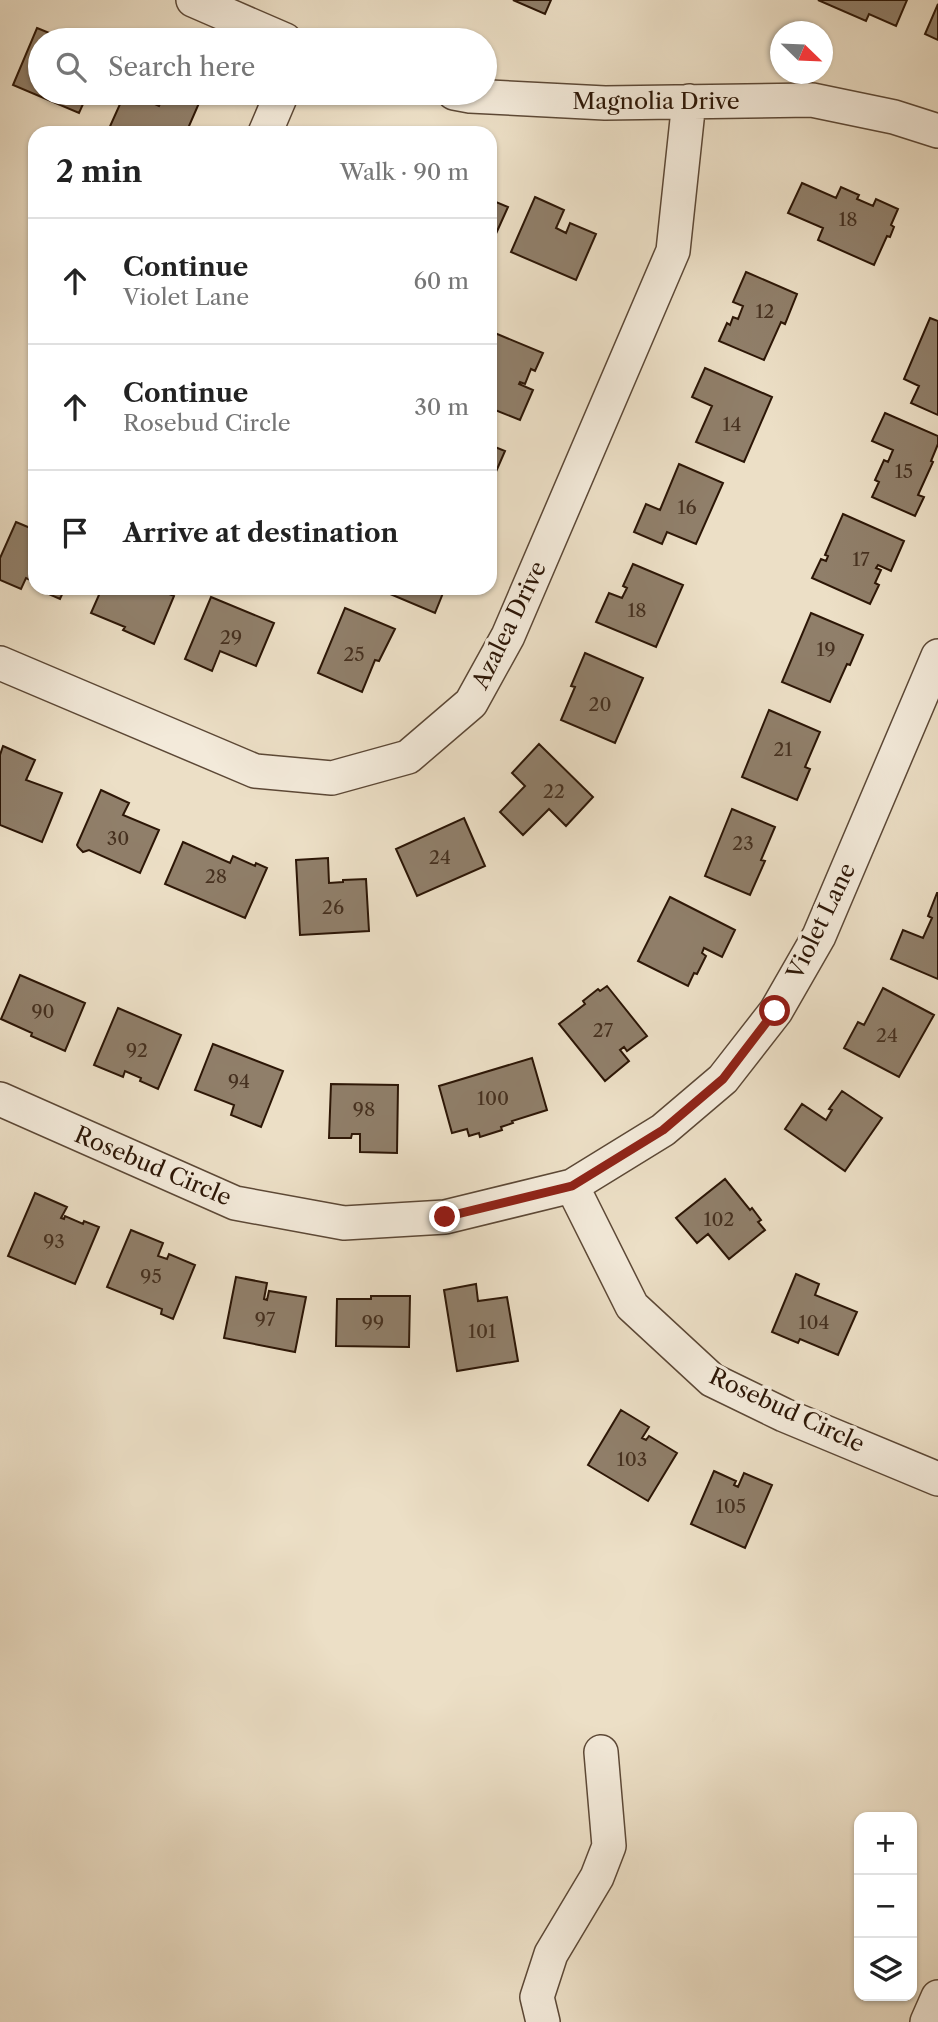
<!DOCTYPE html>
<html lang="en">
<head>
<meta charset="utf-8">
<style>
	:root { --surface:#fff; --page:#f6f6f6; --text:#222; --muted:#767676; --line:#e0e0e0 }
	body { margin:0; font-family:"Libre Caslon Text",serif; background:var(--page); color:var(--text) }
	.controls { position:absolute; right:21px; bottom:21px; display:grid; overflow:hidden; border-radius:14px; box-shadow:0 2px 5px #0004 }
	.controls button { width:63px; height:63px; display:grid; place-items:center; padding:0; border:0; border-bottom:2px solid var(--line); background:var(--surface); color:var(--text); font:35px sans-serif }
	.compass { position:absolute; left:770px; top:21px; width:63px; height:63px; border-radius:50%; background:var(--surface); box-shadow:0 2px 5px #0004; rotate:113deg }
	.stop { position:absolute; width:21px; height:21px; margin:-16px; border:5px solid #8f2418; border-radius:50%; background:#fff }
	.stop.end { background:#8f2418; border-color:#fff; box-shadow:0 2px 7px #0008 }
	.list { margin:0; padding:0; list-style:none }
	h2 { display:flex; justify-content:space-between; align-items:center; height:91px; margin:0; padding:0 28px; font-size:30px }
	h2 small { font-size:23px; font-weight:400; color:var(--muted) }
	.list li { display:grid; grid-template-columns:46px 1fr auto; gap:21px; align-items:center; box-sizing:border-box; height:126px; padding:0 28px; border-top:2px solid var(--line) }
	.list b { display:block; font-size:26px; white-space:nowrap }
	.list p { margin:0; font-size:23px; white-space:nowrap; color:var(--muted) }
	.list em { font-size:23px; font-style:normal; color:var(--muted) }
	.icon { flex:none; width:38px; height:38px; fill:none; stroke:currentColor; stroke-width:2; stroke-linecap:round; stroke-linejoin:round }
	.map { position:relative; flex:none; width:938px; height:2022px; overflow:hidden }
	.search { position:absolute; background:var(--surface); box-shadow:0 2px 5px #0004; left:28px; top:28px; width:469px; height:77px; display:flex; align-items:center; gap:18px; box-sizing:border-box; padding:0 24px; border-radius:38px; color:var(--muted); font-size:26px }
	.panel { position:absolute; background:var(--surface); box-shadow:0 2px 5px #0004; left:28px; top:126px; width:469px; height:469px; border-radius:21px }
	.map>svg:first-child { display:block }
	.building { fill:#907f6a; stroke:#2c1606; stroke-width:2 }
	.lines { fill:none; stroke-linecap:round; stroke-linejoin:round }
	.minor-casing { stroke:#5c4836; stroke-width:36 }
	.minor { stroke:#f3eada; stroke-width:33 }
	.route { stroke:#8f2418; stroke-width:9 }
	.labels { text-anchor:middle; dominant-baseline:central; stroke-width:7; stroke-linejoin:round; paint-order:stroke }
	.number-label { font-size:19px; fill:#45301f }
	.street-label { font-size:23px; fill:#2c1606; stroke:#f3eada }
</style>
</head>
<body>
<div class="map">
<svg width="938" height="2022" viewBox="0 0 938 2022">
	<rect width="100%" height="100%" fill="#ecdfc6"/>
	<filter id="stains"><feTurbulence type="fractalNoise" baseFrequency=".00286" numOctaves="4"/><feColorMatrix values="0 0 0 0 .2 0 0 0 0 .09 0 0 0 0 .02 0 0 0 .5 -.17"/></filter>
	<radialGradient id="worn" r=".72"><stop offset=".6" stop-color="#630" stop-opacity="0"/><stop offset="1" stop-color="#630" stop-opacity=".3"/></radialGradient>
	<!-- building -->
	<path class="building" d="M513,0H551L545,14Z
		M818,0H907L896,26L869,14L866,21Z
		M938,4V40L925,34Z
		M37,28L57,36L56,40H40V93H88L79,113L13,85Z
		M125,93H130L159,106L165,93L203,94L186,133H107Z
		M802,183L836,198L841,187L859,195L857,199L873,206L876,199L898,209L891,225L894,227L890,237L887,236L874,265L818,240L823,228L788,213Z
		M490,193L493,194L491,200L508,207L490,247Z
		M535,197L564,210L556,228L566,233L570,223L596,234L576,280L511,252Z
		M746,272L797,294L785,324L781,322L764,360L719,341L727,323L730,325L733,317L738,319L743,306L733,302Z
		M930,318L938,321V415L911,403L919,386L904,379Z
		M490,331L543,353L535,371L531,369L525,384L520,382L519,384L533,390L520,420L490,408Z
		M705,368L772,397L744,462L696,442L712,406L692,397Z
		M885,413L938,436V444L931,461L933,462L918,495L924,497L915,516L872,497L879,482L875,480L884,460L888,462L893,450L872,441Z
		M490,445L505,451L492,481L490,480Z
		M679,464L723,483L696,544L667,532L662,544L634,532L646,504L660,510Z
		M843,514L904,541L891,571L878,565L876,568L881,570L875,583L879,585L870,604L812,578L821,559L826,561L828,556L825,555Z
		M16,522L35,530V582L26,578L21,589L0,580V558Z
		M633,564L683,585L656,647L596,622L609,593L622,598L627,588L623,586Z
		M46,588H65L60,599L44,592Z
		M102,588H155L174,596L154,644L123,630L125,627L91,613Z
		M385,588H434V589L443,593L435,613L383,591Z
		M211,597L274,623L256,666L220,651L212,671L185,659Z
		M345,608L395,629L379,661L375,660L362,692L318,673Z
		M811,613L863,635L850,665L847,664L830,702L782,682Z
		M585,653L643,678L615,743L561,720L575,687L571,686Z
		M769,710L820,732L805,767L810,769L797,800L742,777Z
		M539,744L593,797L566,826L549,809L523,835L500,812L525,786L512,773Z
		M3,746L35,760L26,780L62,793L42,842L0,825V755Z
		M101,790L129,803L123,815L159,830L140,873L89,850L83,852L78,847L77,845Z
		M732,809L775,827L761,860L765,861L750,895L705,876Z
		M464,818L485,866L417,896L396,849Z
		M183,842L230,863L233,856L255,866L256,863L267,868L245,918L165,884Z
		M328,858L329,883L343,882V880L366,879L369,931L300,935L296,860Z
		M937,893H938V979L891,959L903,930L923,938L932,918L928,916Z
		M670,897L735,930L722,957L704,948L702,953L706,956L697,974L694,973L688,986L638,961Z
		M20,975L85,1003L65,1051L31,1036L32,1033L1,1019Z
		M607,986L647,1036L627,1051L624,1047L620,1050L629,1061L605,1081L559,1024L585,1004L583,1001L598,989L600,991Z
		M883,988L934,1015L899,1077L844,1048L858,1022L864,1025Z
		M118,1008L181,1035L158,1089L140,1081L141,1078L125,1071L123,1077L94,1065Z
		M213,1044L283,1071L261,1127L231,1115L234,1105L195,1090Z
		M532,1058L547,1110L512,1121L513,1123L501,1127L502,1130L480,1137L479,1133L469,1136L467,1129L452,1133L439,1086Z
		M331,1084L398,1085L397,1153L360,1152V1134H352L351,1138H329Z
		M842,1091L882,1118L845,1171L785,1129L802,1104L826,1120L832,1110L829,1109Z
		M725,1179L750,1210L752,1208L761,1220L758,1222L765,1230L729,1259L708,1234L697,1243L676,1218Z
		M35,1193L67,1207L61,1218L64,1219L65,1216L83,1224L84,1221L99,1227L75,1284L8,1256Z
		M131,1230L163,1243L158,1256L167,1259L169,1254L195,1265L173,1319L161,1314L162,1309L107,1287Z
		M796,1274L819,1284L815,1295L857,1312L838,1355L800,1339L798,1343L772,1332Z
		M236,1277L267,1283L264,1299L267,1300L269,1291L306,1297L295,1352L224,1338Z
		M476,1284L478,1301L507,1297L518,1361L457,1371L444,1290Z
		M371,1296H410L409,1347L336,1346L337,1299H371Z
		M621,1410L649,1427L642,1438L646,1440L649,1436L677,1453L648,1501L588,1465Z
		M714,1471L736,1481L734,1485L738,1487L744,1473L772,1485L745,1548L691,1524Z"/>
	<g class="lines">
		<defs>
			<path id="minor" d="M193,0L285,40
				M454,93L470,96L605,103L812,100L894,117L938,131
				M265,133L282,93
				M0,663L255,771L332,778L408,757L471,703L508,636L673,251L689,101
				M0,1099L235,1203L344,1223L445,1217L572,1186L663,1130L723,1079L776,1011L819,936L938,656
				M572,1186L632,1306L712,1380L784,1415L938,1479
				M543,2022L537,1997L551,1954L597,1877L609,1846L601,1752
				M927,2022L938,1997"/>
		</defs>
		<!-- minor casing -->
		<use href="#minor" class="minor-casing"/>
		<!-- minor -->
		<use href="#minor" class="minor"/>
	</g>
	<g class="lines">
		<!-- route -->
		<path class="route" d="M445,1217L572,1186L663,1130L723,1079L775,1011"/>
	</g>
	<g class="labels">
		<!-- number labels -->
		<g class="number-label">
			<text x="848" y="219">18</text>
			<text x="765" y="311">12</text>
			<text x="732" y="424">14</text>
			<text x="904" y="471">15</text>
			<text x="687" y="507">16</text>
			<text x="861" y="559">17</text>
			<text x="637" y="610">18</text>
			<text x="231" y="637">29</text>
			<text x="826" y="649">19</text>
			<text x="354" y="654">25</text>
			<text x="600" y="704">20</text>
			<text x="783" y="749">21</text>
			<text x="554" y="791">22</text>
			<text x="118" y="838">30</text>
			<text x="743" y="843">23</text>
			<text x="440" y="857">24</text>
			<text x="216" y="876">28</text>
			<text x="333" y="907">26</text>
			<text x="43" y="1011">90</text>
			<text x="603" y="1030">27</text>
			<text x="887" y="1035">24</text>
			<text x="137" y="1050">92</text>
			<text x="239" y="1081">94</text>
			<text x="493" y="1098">100</text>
			<text x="364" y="1109">98</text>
			<text x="719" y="1219">102</text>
			<text x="54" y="1241">93</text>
			<text x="151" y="1276">95</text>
			<text x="265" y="1319">97</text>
			<text x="373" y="1322">99</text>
			<text x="814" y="1322">104</text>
			<text x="482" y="1331">101</text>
			<text x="632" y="1459">103</text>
			<text x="731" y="1506">105</text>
		</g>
		<!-- street labels -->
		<g class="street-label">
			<text x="656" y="101">Magnolia Drive</text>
			<text transform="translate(509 625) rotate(-64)">Azalea Drive</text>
			<text transform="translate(821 921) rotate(-64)">Violet Lane</text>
			<text transform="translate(153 1166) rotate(23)">Rosebud Circle</text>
			<text transform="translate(787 1410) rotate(25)">Rosebud Circle</text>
		</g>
	</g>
	<rect width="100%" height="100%" filter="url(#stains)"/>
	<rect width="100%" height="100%" fill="url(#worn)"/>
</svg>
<div class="controls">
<button>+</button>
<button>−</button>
<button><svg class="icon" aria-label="layers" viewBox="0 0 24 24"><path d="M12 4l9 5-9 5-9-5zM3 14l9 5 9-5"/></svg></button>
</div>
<svg class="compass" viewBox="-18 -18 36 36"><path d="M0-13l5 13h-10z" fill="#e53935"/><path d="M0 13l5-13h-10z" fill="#767676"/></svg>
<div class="stop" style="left:775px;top:1011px"></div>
<div class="stop end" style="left:445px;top:1217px"></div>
<div class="search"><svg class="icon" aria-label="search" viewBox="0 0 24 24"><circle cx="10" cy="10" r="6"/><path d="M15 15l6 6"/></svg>Search here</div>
<section class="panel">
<h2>2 min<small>Walk · 90 m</small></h2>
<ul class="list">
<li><svg class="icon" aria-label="ahead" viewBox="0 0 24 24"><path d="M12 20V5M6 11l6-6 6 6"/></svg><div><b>Continue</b><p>Violet Lane</p></div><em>60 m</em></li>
<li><svg class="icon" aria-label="ahead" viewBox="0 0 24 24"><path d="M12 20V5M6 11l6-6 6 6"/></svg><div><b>Continue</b><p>Rosebud Circle</p></div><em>30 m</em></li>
<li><svg class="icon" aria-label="arrive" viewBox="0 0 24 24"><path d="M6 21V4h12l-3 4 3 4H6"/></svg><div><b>Arrive at destination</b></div></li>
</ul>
</section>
</div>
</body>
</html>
